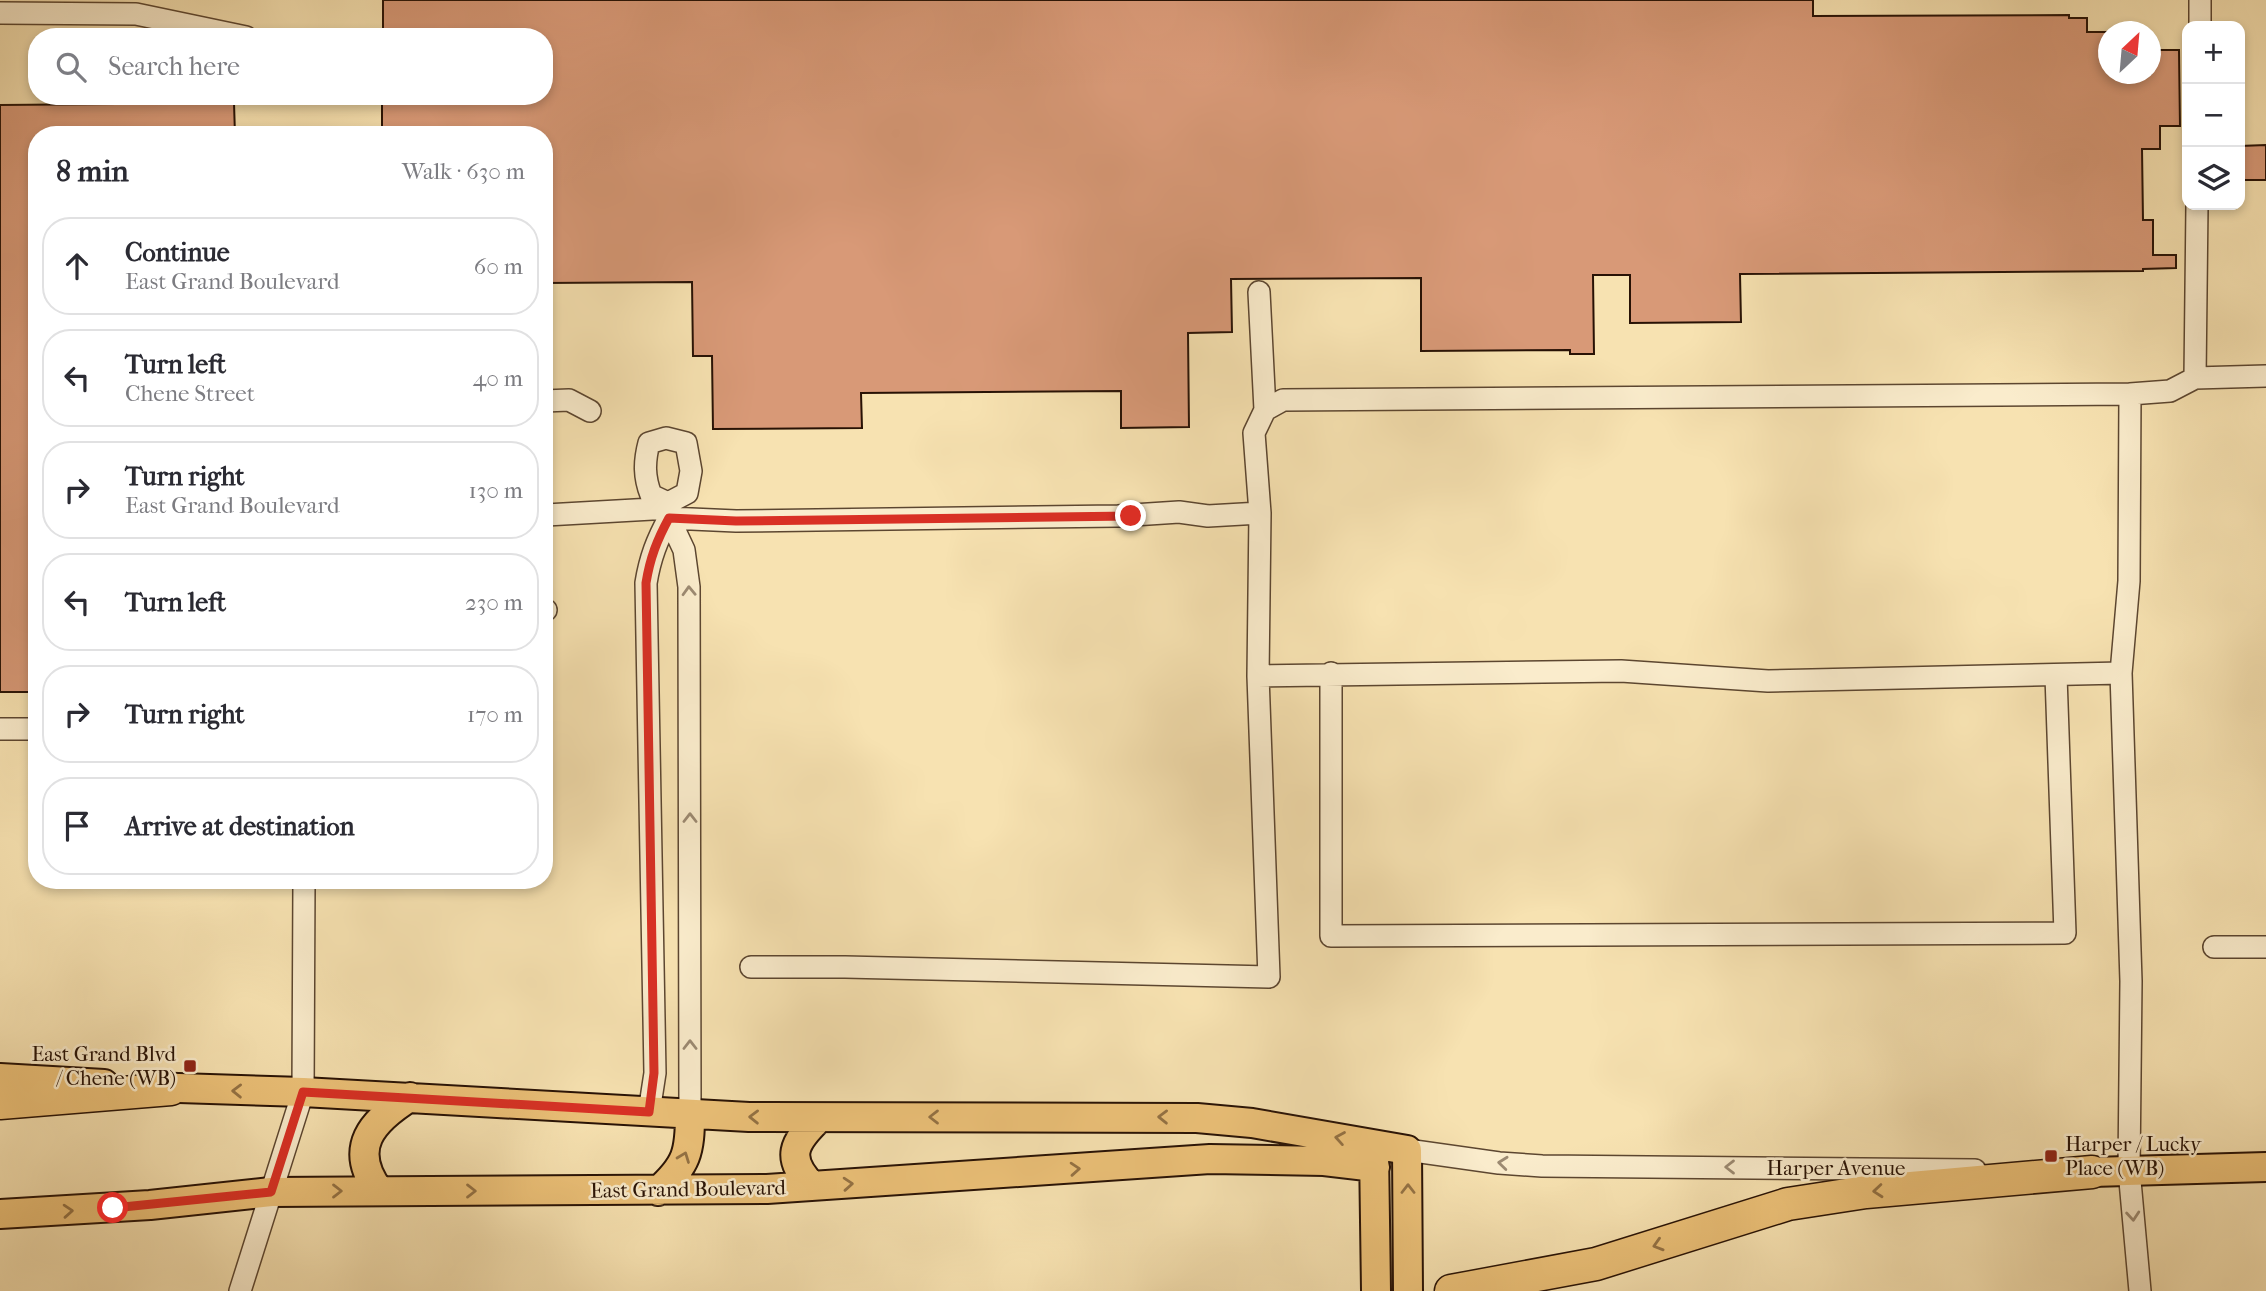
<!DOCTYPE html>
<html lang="en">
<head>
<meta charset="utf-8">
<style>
	:root { --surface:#fff; --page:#f7f7f7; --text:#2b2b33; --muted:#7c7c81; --line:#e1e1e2 }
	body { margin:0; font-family:"IM FELL French Canon",serif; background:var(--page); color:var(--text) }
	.controls { position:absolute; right:21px; top:21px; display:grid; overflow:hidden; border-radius:14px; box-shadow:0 4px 10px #0003 }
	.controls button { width:63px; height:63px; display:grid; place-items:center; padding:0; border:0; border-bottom:2px solid var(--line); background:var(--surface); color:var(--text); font:35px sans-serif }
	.compass { position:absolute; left:2098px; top:21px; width:63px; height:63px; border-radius:50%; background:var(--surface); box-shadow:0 4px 10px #0003; rotate:26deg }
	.stop { position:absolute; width:21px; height:21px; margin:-16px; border:5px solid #d93025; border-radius:50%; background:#fff }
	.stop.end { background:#d93025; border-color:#fff; box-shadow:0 2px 7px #0008 }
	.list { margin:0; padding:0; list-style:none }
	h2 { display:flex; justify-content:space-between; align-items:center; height:91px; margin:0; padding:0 28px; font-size:30px }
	h2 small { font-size:23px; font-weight:400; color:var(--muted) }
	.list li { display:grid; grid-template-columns:46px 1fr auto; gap:21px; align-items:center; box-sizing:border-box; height:98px; margin:0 14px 14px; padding:0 14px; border:2px solid var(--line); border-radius:28px }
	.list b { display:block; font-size:26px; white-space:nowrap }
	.list p { margin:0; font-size:23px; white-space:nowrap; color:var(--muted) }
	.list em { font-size:23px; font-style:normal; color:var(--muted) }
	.icon { flex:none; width:38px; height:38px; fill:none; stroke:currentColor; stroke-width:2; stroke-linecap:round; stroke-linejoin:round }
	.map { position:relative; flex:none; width:2266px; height:1291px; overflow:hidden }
	.search { position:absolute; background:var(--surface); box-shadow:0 4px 10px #0003; left:28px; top:28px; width:525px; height:77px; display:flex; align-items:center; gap:18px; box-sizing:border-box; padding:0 24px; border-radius:28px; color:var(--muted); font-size:26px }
	.panel { position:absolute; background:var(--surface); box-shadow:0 4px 10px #0003; left:28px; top:126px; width:525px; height:763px; border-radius:28px }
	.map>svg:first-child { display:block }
	.building { fill:#d89977; stroke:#281205; stroke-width:2 }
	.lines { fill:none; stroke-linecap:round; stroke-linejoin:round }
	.minor-casing { stroke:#5c4630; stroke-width:24 }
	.major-casing { stroke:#281205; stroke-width:32 }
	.highway-casing { stroke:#281205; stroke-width:35 }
	.minor { stroke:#faeccc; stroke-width:21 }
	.major { stroke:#ecc178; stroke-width:28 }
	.highway { stroke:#ecc178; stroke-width:32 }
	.oneway { stroke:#9c8a72 }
	.oneway2 { stroke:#947244 }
	.route { stroke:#d93025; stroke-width:9 }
	.poi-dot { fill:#8f2418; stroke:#faeccc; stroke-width:2.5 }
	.labels { text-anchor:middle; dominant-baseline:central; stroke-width:5; stroke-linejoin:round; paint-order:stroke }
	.poi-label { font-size:21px; fill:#281205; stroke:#faeccc; text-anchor:end }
	.street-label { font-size:21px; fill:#281205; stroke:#faeccc }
</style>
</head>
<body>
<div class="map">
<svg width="2266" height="1291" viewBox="0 0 2266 1291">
	<rect width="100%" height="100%" fill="#f7e2b1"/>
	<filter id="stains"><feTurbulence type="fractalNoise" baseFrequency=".00286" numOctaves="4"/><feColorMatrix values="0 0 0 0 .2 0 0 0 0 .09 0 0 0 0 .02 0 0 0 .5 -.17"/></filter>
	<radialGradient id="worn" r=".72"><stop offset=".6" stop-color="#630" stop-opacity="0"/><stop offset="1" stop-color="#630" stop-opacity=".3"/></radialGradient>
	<!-- building -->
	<path class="building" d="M383,0H1813V16L2069,15V18H2087V32H2109V74H2151V50H2179L2180,126H2160V149H2142L2143,220H2153V255H2176V268L2143,269V271L1740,274L1741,322L1630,323V275H1593L1594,354H1570V350L1421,351V278L1231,279L1232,332L1188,333L1189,427L1121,428V391L861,393L862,428L713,429L712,356H693L692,282L544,283V135H382V96H544V37H383Z
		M234,103L235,135H37V692H0V105Z
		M2266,145V180H2240V146Z"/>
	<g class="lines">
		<defs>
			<path id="minor" d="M0,13L136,14L246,37
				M2200,26V0
				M1259,292L1265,410
				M2195,378L2197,205
				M2130,394L2170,391L2195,378L2266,376
				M544,401L569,400L590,411
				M668,503L651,495C644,477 644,462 649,443L666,438L686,443L691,471L687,493L668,503L669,518L736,521L1118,516L1179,512L1208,516L1260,513L1254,433L1265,410L1283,400L2130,394L2129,581L2121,673L2131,981L2129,1170L2140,1291
				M1260,513L1258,676L1621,671L1768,681L2121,673
				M546,515L670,508
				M669,518L684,550L689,587L690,1114
				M544,610H546
				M1331,673V936L2065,933L2056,676
				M0,729H37
				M2214,947H2266
				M751,967H845L1269,977L1258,676
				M649,1112L655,1073L646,583C650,558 657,540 669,518
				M1407,1150L1499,1163L1542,1166L1975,1170
				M240,1291L303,1092L304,880"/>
			<path id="major" d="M0,1078L104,1084
				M148,1087L303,1092L749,1117L1197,1118L1252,1123L1407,1150L1408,1291
				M1374,1150L1376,1291
				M2092,1172L2266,1167
				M812,1186C785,1158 793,1143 819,1118
				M379,1191C347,1148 372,1121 410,1097
				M658,1191C687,1165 690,1152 690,1114
				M0,1214L150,1205L271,1192L767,1189L1210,1159L1324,1161L1375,1167"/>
			<path id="highway" d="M0,1103L171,1089
				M1451,1291L1596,1264L1788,1204L1866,1192L2092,1172"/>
		</defs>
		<!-- minor casing -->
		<use href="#minor" class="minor-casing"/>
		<!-- major casing -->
		<use href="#major" class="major-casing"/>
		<!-- highway casing -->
		<use href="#highway" class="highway-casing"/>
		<!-- minor -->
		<use href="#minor" class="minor"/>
		<!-- major -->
		<use href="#major" class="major"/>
		<!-- highway -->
		<use href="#highway" class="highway"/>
	</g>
	<!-- one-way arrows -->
	<defs><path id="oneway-chevron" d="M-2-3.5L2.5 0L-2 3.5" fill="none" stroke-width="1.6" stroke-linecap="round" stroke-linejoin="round" transform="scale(1.75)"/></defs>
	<g class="oneway">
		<use href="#oneway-chevron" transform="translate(689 591) rotate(-92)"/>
		<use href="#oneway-chevron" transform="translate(690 818) rotate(-90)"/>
		<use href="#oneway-chevron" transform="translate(690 1045) rotate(-90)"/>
		<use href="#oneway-chevron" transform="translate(1503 1163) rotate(-174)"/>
		<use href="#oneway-chevron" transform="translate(1730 1167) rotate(-180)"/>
		<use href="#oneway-chevron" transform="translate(2133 1216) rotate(85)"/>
	</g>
	<g class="oneway2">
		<use href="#oneway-chevron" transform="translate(237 1091) rotate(-179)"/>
		<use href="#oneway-chevron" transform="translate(754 1117) rotate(-179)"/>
		<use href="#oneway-chevron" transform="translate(934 1117) rotate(180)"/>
		<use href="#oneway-chevron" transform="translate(1163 1117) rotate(-179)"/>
		<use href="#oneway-chevron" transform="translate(1340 1138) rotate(-170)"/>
		<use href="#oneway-chevron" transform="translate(684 1157) rotate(-69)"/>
		<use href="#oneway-chevron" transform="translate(1075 1169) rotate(-4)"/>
		<use href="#oneway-chevron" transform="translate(848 1184) rotate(-4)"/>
		<use href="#oneway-chevron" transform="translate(1408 1189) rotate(-90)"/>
		<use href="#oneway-chevron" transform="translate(337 1191)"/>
		<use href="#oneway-chevron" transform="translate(471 1191)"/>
		<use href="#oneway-chevron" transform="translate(1878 1191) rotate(175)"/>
		<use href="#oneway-chevron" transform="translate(68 1211) rotate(-4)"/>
		<use href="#oneway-chevron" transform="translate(1658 1245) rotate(163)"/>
	</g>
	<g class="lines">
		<!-- route -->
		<path class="route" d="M113,1208L271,1192L303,1092L649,1112L654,1073L646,583C650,558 657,540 669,518L736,521L1131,516"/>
	</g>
	<!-- markers -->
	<g class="poi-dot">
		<rect x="183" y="1059" width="14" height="14" rx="3.5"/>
		<rect x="2044" y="1149" width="14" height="14" rx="3.5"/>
	</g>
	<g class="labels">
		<!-- poi labels -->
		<g class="poi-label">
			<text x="176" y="1054">East Grand Blvd<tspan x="176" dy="24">/ Chene (WB)</tspan></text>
			<text x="2065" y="1144" text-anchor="start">Harper / Lucky<tspan x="2065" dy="24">Place (WB)</tspan></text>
		</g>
		<!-- street labels -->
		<g class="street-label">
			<text x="1836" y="1168">Harper Avenue</text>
			<text transform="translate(688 1189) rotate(-1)">East Grand Boulevard</text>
		</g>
	</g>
	<rect width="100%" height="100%" filter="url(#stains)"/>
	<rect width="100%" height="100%" fill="url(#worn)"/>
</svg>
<div class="controls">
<button>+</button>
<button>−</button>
<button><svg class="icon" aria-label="layers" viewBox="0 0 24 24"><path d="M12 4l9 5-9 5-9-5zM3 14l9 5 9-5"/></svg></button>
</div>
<svg class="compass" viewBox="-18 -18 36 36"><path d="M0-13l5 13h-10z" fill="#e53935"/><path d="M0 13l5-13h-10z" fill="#7c7c81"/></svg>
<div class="stop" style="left:113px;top:1208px"></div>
<div class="stop end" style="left:1131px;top:516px"></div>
<div class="search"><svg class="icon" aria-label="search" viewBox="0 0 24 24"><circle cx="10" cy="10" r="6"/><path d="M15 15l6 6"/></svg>Search here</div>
<section class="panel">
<h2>8 min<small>Walk · 630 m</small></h2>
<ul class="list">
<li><svg class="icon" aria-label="ahead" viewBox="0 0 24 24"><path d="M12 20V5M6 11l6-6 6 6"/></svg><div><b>Continue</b><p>East Grand Boulevard</p></div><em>60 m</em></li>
<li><svg class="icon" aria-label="left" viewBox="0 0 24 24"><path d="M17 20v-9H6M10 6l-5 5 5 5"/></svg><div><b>Turn left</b><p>Chene Street</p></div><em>40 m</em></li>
<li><svg class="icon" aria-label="right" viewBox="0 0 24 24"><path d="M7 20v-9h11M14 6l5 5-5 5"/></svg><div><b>Turn right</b><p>East Grand Boulevard</p></div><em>130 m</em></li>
<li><svg class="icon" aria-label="left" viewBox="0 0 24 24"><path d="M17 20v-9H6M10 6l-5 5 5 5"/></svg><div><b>Turn left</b></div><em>230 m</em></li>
<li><svg class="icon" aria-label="right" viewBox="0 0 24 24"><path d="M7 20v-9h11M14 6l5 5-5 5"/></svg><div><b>Turn right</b></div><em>170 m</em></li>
<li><svg class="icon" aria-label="arrive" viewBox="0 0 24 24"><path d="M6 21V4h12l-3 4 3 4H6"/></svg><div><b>Arrive at destination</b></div></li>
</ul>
</section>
</div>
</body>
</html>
